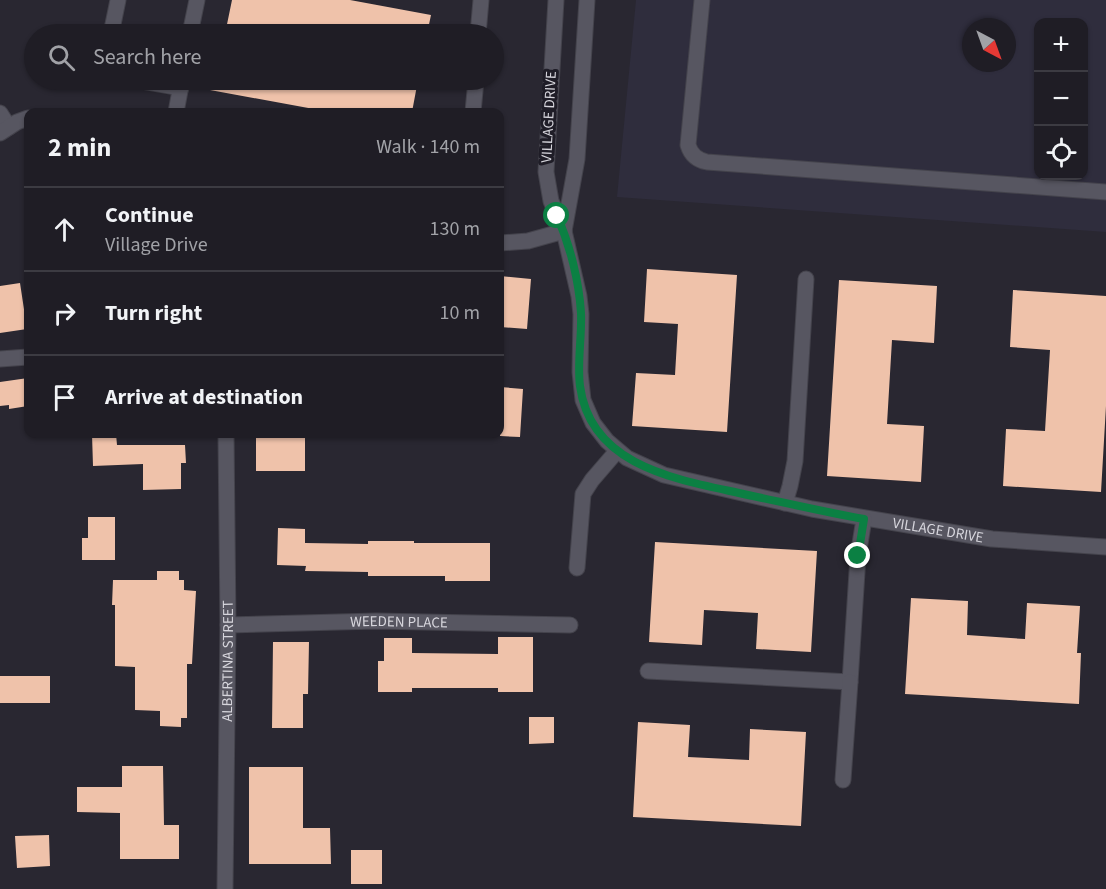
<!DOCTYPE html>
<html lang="en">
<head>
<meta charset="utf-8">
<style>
	:root { --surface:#1f1d25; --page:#2c2a32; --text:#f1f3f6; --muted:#a1a2a7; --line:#3c3b42 }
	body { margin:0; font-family:"Source Sans 3",sans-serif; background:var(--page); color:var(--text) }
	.controls { position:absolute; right:18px; top:18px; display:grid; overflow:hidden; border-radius:12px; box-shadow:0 2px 4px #0004 }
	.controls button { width:54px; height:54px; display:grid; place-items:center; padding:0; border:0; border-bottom:2px solid var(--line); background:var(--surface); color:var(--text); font:30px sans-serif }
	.compass { position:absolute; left:962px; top:18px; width:54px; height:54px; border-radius:50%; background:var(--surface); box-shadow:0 2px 4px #0004; rotate:139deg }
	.stop { position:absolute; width:18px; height:18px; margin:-14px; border:4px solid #0b8043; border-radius:50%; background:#fff }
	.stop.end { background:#0b8043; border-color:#fff; box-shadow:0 2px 6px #0008 }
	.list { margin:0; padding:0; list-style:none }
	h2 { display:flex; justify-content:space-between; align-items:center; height:78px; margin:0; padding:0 24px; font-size:26px }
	h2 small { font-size:20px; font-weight:400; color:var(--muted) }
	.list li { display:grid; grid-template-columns:39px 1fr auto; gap:18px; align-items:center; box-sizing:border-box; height:84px; padding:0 24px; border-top:2px solid var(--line) }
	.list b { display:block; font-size:22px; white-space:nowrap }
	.list p { margin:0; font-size:20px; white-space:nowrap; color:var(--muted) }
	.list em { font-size:20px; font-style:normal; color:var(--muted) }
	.icon { flex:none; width:33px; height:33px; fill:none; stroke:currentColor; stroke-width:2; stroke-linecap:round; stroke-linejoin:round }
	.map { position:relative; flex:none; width:1106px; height:889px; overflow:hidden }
	.search { position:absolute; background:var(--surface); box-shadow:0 2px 4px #0004; left:24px; top:24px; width:480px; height:66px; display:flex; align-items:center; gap:15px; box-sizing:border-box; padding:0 21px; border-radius:33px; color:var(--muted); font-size:22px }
	.panel { position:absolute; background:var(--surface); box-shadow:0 2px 4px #0004; left:24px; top:108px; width:480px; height:330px; border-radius:12px }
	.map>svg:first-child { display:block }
	.built { fill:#2f2d3d; fill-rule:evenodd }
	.building { fill:#efc2aa }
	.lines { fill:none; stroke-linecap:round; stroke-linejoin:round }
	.minor-casing { stroke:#44434c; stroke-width:17 }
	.minor { stroke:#575661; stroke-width:15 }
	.route { stroke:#0b8043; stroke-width:8 }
	.labels { text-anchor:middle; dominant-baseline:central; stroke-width:6; stroke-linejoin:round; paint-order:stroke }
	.street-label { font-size:15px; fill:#d6d5dc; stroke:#1f1d27 }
</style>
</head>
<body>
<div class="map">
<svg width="1106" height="889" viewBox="0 0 1106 889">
	<rect width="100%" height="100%" fill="#292731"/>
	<!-- built -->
	<path class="built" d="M636,0H1106V232L617,197ZM1038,22H1084V176H1038ZM971,27H1007V63H971Z"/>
	<!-- building -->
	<path class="building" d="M232,0H350L431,15L427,34H225Z
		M211,80H418L412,112H330L210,90Z
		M647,269L737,275L727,432L632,426L636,373L675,375L678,324L644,322Z
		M500,276L531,279L527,329L500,327Z
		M839,280L937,286L934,343L892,340L887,424L924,426L921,482L827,476Z
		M20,283L27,329L0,333V286Z
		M1013,290L1106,296V406L1101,492L1003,486L1006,429L1045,431L1050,350L1010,347Z
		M28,378V406L9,409V405L0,406V382Z
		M500,387L523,389L520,437L500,436Z
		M92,434H116L117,445H185L186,463H181V489L143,490V464L93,466Z
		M256,437L305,438V471H256Z
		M88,517H115V560H82V538H88Z
		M278,528L305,529V543L368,544V541H414V543H490V581H445V576H368V572L305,571L306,566L277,565Z
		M655,542L817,551L811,652L756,649L758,613L704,610L702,645L649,642Z
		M157,571H179V580H184V590L196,591L192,664H187V718H181V727L160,726V711L135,710V667L115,666V605H112L113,580H157Z
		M911,598L968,601L967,635L1025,639L1027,603L1080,606L1077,653H1081L1079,704L905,694Z
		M498,637H533V692H498V688H412V692H378V661H384V638H412V653L498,654Z
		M273,642H309L308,694H303V728H272Z
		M0,676H50V703H0Z
		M529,717H554V743L529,744Z
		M638,722L690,725L688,757L749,760L750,729L806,732L801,826L633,817Z
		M122,766H163L164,825H179V859H120V813L77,812V787H122Z
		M249,767H303V828H330L331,864H249Z
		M49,835L50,866L17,868L15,836Z
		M351,850H382V884H351Z"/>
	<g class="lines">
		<defs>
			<g id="minor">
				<path id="s1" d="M556,0L546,172L551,201L564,231L579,296L581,314L580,372L583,400L593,423L607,441L627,458L664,475L812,509L992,539L1106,547"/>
				<path d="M702,0L688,145C691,155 697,160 707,162L1106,192"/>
				<path d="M111,34L118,0"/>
				<path d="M190,34L197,0"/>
				<path d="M478,34L481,0"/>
				<path d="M135,80L181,88"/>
				<path d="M176,112L182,80"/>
				<path d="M473,112L476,80"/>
				<path d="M0,113L9,127"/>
				<path d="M0,133L17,122L28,118"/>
				<path d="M564,231L577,159L587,0"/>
				<path d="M500,243L528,241L564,231"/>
				<path d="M0,359L28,357"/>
				<path d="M785,503L790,486L795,461L806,279"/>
				<path d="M577,568L583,494L592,480L617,451"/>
				<path id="s2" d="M228,625L376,621L570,625"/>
				<path d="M648,671L850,682L858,556L864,519"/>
				<path d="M843,780L850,682"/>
				<path id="s3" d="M225,889L228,625L226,434"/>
			</g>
		</defs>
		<!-- minor casing -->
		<use href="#minor" class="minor-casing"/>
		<!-- minor -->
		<use href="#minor" class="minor"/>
	</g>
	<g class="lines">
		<!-- route -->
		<path class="route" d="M557,216C570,245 579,281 581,313C582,337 577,362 580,386C591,469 682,480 748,495C786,503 825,512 864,519L858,556"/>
	</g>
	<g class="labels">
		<!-- street labels -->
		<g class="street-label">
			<text transform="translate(549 117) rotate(-87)">VILLAGE DRIVE</text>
			<text stroke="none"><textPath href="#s1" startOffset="800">VILLAGE DRIVE</textPath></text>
			<text stroke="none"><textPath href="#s2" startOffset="171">WEEDEN PLACE</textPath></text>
			<text stroke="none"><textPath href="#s3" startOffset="228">ALBERTINA STREET</textPath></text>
		</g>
	</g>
</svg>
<div class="controls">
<button>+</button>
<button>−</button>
<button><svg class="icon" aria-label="locate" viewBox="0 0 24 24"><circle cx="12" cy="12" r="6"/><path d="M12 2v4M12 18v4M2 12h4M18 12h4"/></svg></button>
</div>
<svg class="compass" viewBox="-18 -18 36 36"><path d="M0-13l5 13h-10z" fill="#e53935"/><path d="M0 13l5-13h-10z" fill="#a1a2a7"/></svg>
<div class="stop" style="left:557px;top:216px"></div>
<div class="stop end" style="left:858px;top:556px"></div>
<div class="search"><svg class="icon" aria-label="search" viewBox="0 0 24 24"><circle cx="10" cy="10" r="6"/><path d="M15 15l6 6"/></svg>Search here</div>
<section class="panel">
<h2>2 min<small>Walk · 140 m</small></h2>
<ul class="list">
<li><svg class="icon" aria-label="ahead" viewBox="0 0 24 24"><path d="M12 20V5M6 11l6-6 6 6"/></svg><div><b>Continue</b><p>Village Drive</p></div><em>130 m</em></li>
<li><svg class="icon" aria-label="right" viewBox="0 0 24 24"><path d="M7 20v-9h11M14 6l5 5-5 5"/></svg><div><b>Turn right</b></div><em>10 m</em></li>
<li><svg class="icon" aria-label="arrive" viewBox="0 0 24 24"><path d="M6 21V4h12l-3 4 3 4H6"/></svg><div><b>Arrive at destination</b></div></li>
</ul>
</section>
</div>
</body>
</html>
